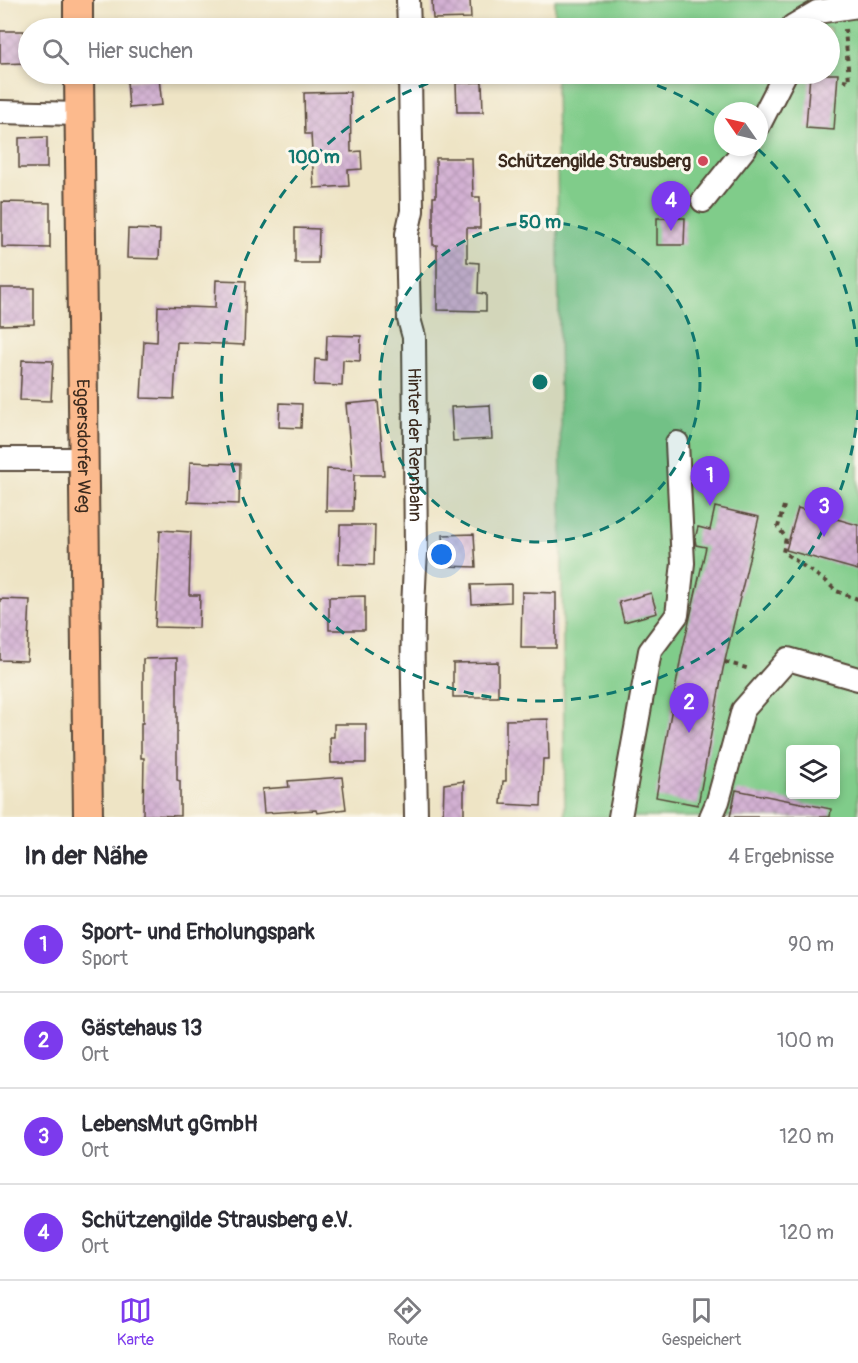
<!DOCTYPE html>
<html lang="de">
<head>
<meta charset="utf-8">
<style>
	:root { --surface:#fff; --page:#f7f7f7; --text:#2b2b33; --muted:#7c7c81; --line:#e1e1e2; --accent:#7c3aed }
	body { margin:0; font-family:Pangolin,sans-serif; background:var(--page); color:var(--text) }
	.controls { position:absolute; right:18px; bottom:18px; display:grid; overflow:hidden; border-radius:6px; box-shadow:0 3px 9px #0003 }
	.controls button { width:54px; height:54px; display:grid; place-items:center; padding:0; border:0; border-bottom:2px solid var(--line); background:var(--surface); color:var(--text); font:30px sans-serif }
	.compass { position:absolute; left:714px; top:102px; width:54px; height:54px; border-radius:50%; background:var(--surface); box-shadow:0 3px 9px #0003; rotate:304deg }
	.you { position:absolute; left:442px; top:555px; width:21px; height:21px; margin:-15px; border:4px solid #fff; border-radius:50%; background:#1a73e8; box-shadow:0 0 0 9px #1a73e833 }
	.badge { display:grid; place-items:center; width:39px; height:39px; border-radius:50%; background:var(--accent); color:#fff; font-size:20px; font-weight:700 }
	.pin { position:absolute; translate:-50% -50px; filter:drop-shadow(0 2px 3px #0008) }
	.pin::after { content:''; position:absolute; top:32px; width:21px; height:18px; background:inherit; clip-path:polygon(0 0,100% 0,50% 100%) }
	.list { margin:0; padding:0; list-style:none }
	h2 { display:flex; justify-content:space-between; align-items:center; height:78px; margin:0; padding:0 24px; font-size:26px }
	h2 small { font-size:20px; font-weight:400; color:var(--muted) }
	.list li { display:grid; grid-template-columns:39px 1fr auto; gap:18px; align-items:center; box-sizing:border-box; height:96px; padding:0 24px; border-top:2px solid var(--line) }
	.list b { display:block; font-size:22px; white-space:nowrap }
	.list p { margin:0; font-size:20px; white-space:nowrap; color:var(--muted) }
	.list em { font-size:20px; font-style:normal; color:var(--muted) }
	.icon { flex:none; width:33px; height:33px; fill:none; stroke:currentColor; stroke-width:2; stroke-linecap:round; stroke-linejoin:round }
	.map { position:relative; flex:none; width:858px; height:817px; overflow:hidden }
	.search { position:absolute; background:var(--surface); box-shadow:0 3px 9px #0003; left:18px; right:18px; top:18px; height:66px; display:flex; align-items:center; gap:15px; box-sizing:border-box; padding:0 21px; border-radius:33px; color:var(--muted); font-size:22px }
	.sheet { height:462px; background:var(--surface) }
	nav { display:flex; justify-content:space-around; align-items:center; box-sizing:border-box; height:84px; border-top:2px solid var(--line); background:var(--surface); font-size:16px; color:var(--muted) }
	nav a { display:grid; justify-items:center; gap:3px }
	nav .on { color:var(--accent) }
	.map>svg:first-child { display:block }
	.grass { fill:#80cc8a; stroke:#5e7b54; stroke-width:1.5; fill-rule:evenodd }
	.building { fill:url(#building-cross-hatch) }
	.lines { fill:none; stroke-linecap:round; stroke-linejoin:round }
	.minor-casing { stroke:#564637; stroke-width:26 }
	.major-casing { stroke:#564637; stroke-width:32 }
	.path { stroke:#564637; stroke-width:4; stroke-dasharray:4.5 4.5; stroke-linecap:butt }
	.minor { stroke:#fff; stroke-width:22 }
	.major { stroke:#fcba8d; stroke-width:28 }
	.ring { fill:none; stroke:#0f766e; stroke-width:3; stroke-dasharray:10 8 }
	.poi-dot { fill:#d1495b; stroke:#fbf7ec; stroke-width:2 }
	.labels { text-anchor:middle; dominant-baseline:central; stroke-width:6; stroke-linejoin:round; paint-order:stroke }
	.poi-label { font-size:18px; font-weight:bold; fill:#3b2a1e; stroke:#fbf7ec; text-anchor:end }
	.street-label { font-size:18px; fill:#3b2a1e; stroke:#fbf7ec }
	.centre { fill:#0f766e; stroke:#fbf7ec; stroke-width:3 }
	.ring-label { font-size:18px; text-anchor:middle; font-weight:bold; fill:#0f766e; stroke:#fbf7ec; stroke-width:6; stroke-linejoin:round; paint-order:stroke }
</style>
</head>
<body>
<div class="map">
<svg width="858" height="817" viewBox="0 0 858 817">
	<defs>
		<pattern id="building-cross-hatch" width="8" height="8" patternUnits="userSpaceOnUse" patternTransform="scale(1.5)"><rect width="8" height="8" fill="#d3b1d3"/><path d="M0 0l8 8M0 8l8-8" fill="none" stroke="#b698b5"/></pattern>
	</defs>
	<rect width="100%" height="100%" fill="#fbf7ec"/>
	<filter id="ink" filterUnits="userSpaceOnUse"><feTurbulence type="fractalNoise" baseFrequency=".0167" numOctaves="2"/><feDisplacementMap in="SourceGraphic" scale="12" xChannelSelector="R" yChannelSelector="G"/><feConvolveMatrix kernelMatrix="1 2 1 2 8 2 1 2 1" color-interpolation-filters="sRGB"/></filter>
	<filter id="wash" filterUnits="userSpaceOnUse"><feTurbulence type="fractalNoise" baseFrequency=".008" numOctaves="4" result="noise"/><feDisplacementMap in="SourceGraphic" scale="24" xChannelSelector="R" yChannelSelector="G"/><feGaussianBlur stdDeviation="1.35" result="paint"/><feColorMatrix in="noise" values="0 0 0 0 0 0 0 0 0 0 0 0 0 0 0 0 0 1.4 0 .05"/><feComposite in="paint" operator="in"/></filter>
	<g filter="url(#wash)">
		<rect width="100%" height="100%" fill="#eee4c5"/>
		<!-- grass -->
		<path class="grass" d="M555,0H858V817H565L556,74H830V28H555ZM723,111H759V147H723ZM790,750H836V794H790Z"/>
		<g id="blocks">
			<!-- building -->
			<path class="building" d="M432,0H470L471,18L433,19Z
				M0,31H24L25,63L0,64Z
				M810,74H838L834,130L806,128Z
				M159,78L162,105L129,108L127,81Z
				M482,82L483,112H457L456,83Z
				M350,92L351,152L361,151L362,169L348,170L349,186L314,188L311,134H305L304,93Z
				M47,137V168H19V138Z
				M436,158H472L473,197H480V228H467V262L479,263L478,293L486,294V311L437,310V245H433V197H436Z
				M2,202L50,203V248L2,247Z
				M657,218H685L684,245H657Z
				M295,228L319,229L318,263H295Z
				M128,229L160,230L159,259L127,258Z
				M216,280L246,281L244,345L177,342L174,399L141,398L144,341L157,342L158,306L215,308Z
				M0,288H34V324L0,325Z
				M327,335L361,336L360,361L343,360L342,386L314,385L315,359L326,360Z
				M22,360L53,361L51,401L20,400Z
				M378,401L384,475H354L353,511H326L327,469L352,470L346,404Z
				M280,403L302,404L301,428L279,427Z
				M490,405L492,439L453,441L451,407Z
				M190,462L240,464L239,504L188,502Z
				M715,507L759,517L723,669L698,805L656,797L681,657L706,547L696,545L695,539L698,527L710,530Z
				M798,508L858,525V570L786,550Z
				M340,525H375L374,565L339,564Z
				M160,530L191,532L189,595H200L199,628L155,627Z
				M474,534L476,567L445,566L443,535Z
				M511,584V602L472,604L471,585Z
				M522,592L556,593V648H521Z
				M651,593L657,613L624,622L619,602Z
				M365,596V630H329V597Z
				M0,599L30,600L27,661L0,660Z
				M177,658V780L180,781V816L143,815L144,758H141V723H143V659Z
				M498,662V697H453V663Z
				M548,719L549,759H543L541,806L501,804L503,781H506V720Z
				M334,724H366V763H331L330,737H334Z
				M342,777L346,809L317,813L316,810L264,813L262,789L289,787L288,781Z
				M464,781V817H443L444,784Z
				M736,790L831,809L830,817H730Z"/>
		</g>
	</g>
	<g filter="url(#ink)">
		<use href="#blocks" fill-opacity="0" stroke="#564637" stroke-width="1.5"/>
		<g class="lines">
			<defs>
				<g id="minor">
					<path d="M408,0L409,28"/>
					<path d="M793,28V26L817,12L858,6"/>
					<path id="s1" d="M410,74L412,211L407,234L409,319L414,337L416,553C409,641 415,729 416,817"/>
					<path d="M0,112L79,114"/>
					<path d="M759,125L785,74"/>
					<path d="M703,201L746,147"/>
					<path d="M0,459H83"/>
					<path d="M620,817L650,651L677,615L683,563L677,443"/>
					<path d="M711,817L718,801L743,710L788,659L858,679"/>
				</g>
				<g id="major">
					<path d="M78,0V28"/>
					<path id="s2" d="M79,74L88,817"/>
				</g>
			</defs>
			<!-- minor casing -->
			<use href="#minor" class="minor-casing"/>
			<!-- major casing -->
			<use href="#major" class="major-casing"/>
			<!-- path -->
			<path class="path" d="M843,80L849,81L845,29
				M784,506L778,527L786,538L783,552L827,582L836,591L858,599
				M725,662L750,669"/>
			<!-- minor -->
			<use href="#minor" class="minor"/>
			<!-- major -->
			<use href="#major" class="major"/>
		</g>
	</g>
	<!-- distance rings -->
	<circle cx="540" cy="382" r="160" fill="#0f766e" fill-opacity=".12"/>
	<g class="ring">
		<circle cx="540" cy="382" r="160"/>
		<path d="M858 410A319 319 0 1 1 457 74M623 74A319 319 0 0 1 723 121M758 149A319 319 0 0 1 858 354"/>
	</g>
	<!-- markers -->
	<circle class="poi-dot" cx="703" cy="161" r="6"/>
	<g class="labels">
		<!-- poi labels -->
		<g class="poi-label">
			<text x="691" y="161">Schützengilde Strausberg</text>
		</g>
		<!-- street labels -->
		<g class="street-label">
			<text stroke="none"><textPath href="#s2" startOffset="372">Eggersdorfer Weg</textPath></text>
			<text stroke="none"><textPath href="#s1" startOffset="372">Hinter der Rennbahn</textPath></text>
		</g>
	</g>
	<circle cx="540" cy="382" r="9" class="centre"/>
	<g class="ring-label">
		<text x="314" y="163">100 m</text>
		<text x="540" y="228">50 m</text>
	</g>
</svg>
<div class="controls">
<button><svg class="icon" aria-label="layers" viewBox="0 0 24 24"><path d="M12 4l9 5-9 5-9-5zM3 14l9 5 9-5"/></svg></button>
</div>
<svg class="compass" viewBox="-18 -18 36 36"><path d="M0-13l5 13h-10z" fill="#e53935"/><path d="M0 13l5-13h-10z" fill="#7c7c81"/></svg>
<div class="you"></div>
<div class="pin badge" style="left:710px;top:506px">1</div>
<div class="pin badge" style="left:689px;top:733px">2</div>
<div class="pin badge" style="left:824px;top:537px">3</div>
<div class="pin badge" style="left:671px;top:231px">4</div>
<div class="search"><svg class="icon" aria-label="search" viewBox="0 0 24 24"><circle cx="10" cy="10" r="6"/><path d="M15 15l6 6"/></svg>Hier suchen</div>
</div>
<section class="sheet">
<h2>In der Nähe<small>4 Ergebnisse</small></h2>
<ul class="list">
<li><span class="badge">1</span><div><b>Sport- und Erholungspark</b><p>Sport</p></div><em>90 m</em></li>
<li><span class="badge">2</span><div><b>Gästehaus 13</b><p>Ort</p></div><em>100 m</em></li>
<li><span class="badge">3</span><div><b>LebensMut gGmbH</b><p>Ort</p></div><em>120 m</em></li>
<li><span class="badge">4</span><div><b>Schützengilde Strausberg e.V.</b><p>Ort</p></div><em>120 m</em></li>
</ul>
</section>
<nav>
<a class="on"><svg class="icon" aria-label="map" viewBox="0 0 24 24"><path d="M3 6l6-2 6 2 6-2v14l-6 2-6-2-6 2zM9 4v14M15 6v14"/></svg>Karte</a>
<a><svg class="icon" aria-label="directions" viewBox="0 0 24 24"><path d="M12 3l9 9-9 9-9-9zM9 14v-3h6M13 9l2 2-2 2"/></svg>Route</a>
<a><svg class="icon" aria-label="saved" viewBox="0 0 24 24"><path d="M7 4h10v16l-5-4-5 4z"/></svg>Gespeichert</a>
</nav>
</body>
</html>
